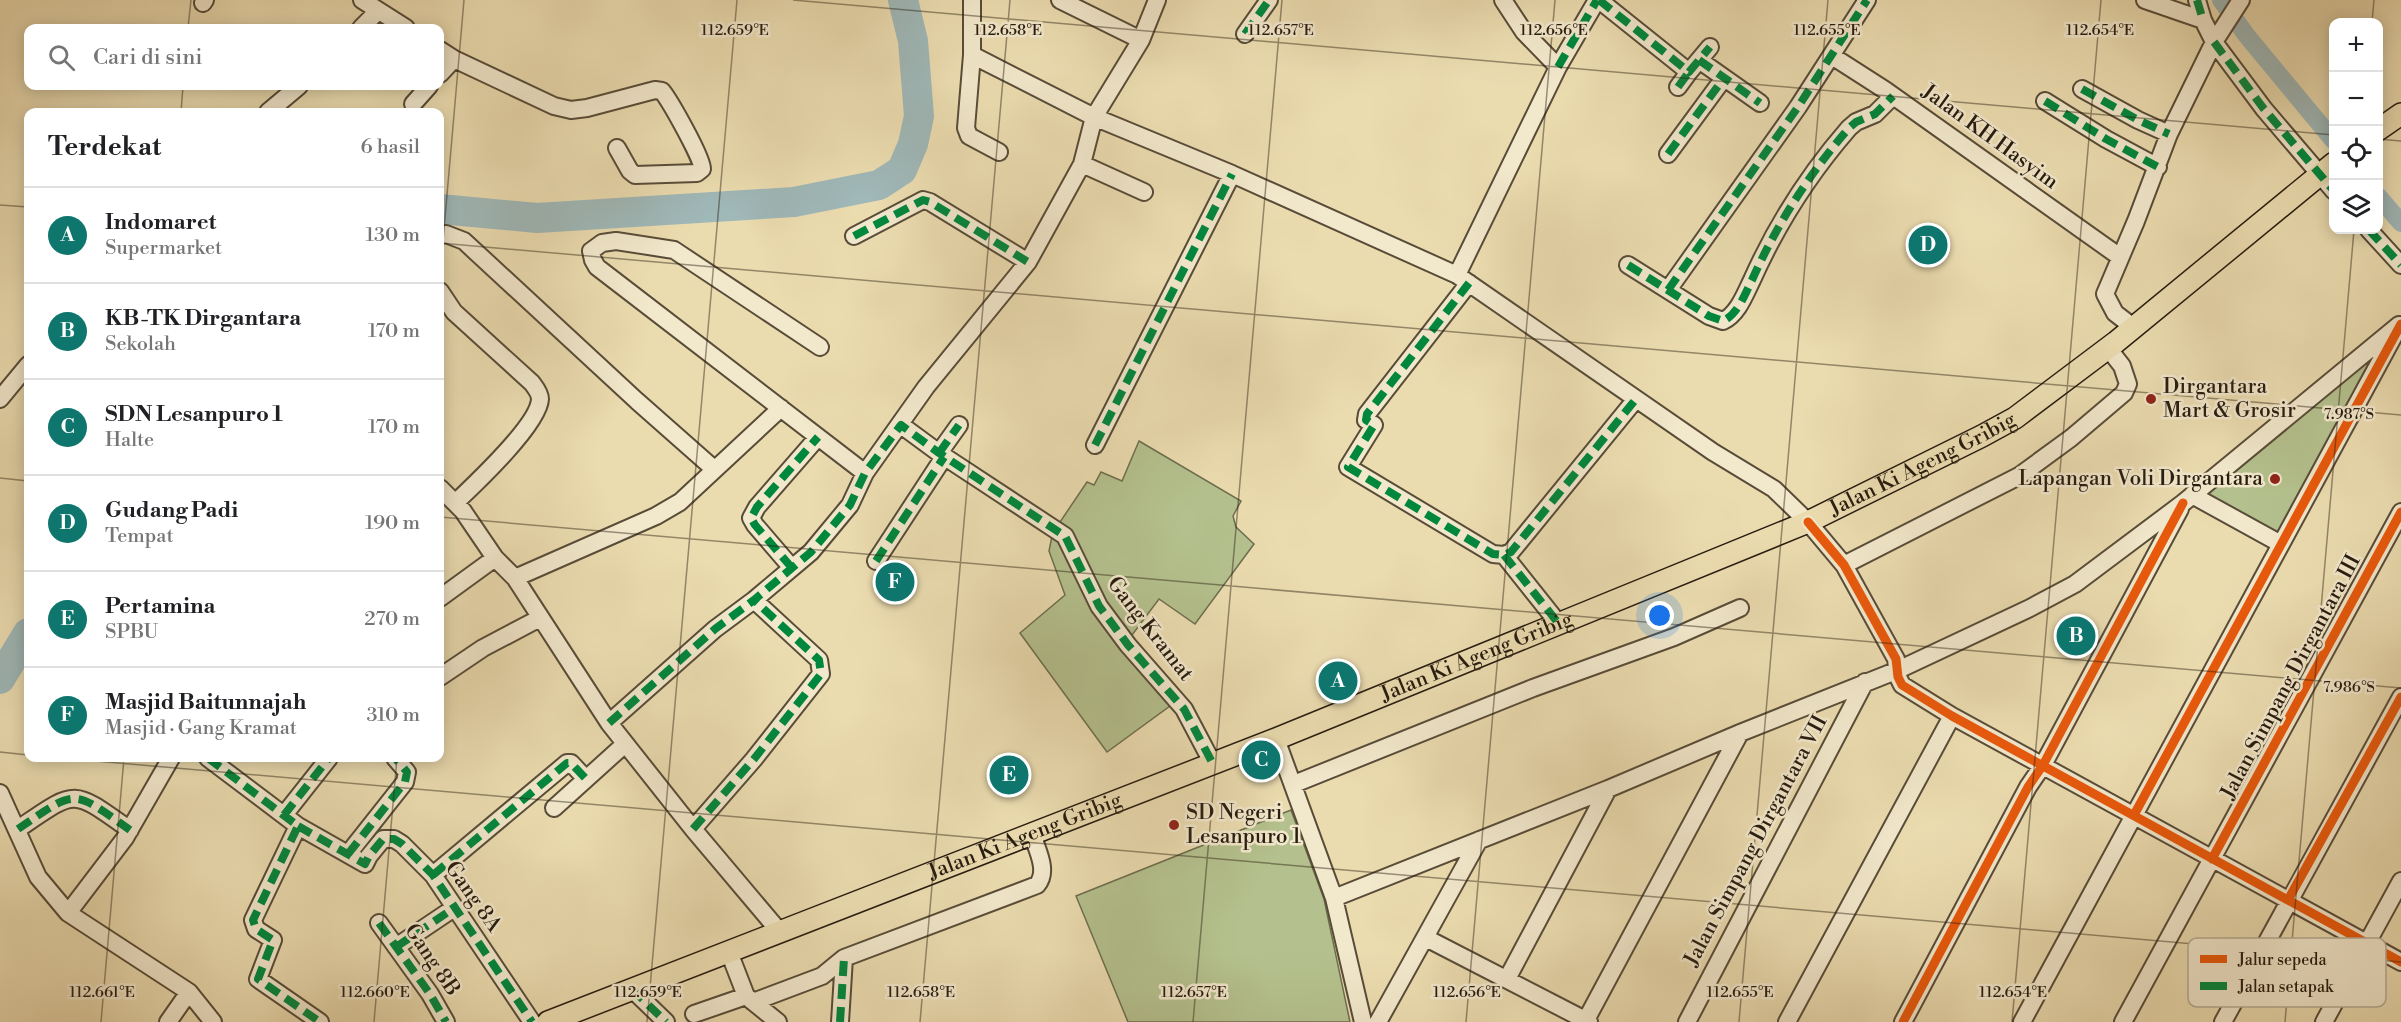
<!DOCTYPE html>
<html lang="id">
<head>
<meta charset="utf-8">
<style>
	:root { --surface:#fff; --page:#f2f2f2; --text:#202124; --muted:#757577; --line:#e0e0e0; --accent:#0f766e }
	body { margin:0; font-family:"Libre Bodoni",serif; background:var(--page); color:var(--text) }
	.controls { position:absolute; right:18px; top:18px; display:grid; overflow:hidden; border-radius:12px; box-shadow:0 3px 15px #0003 }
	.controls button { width:54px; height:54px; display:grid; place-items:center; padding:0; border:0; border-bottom:2px solid var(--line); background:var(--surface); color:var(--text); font:30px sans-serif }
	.you { position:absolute; left:1660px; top:616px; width:21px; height:21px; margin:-15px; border:4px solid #fff; border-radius:50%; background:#1a73e8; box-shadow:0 0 0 9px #1a73e833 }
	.badge { display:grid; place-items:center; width:39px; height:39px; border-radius:50%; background:var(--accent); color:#fff; font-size:20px; font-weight:700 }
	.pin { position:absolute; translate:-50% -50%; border:3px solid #fff; box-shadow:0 2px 6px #0006 }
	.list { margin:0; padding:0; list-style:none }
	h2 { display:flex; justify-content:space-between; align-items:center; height:78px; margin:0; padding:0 24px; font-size:26px }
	h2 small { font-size:20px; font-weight:400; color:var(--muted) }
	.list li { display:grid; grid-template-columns:39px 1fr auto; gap:18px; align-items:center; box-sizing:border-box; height:96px; padding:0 24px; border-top:2px solid var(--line) }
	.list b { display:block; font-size:22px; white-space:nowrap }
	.list p { margin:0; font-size:20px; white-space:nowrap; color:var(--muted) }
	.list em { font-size:20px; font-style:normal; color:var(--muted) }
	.icon { flex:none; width:33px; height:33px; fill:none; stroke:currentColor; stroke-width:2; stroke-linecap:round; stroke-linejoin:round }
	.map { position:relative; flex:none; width:2401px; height:1022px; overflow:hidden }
	.search { position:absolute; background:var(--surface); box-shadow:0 3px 15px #0003; left:24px; top:24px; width:420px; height:66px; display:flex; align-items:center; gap:15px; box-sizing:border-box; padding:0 21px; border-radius:12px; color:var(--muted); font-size:22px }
	.panel { position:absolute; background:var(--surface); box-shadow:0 3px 15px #0003; left:24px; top:108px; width:420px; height:654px; border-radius:12px }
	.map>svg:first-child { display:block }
	.green { fill:#b4c18e; stroke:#6e6e4f; stroke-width:1.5 }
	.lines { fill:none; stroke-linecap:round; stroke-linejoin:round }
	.canal { stroke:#9fb8b8; stroke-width:18 }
	.river { stroke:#9fb8b8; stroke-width:30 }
	.minor-casing { stroke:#584c38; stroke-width:20 }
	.major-casing { stroke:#271c10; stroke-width:24 }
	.minor { stroke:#f2e8cc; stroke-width:16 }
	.major { stroke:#ebdcb0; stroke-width:21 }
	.quiet { stroke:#00873e; stroke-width:8; stroke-dasharray:15 8; stroke-linecap:butt }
	.cycleway-casing { stroke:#f2e8cc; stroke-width:13 }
	.cycleway { stroke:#e8590c; stroke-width:9 }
	.ticks { fill:none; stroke:#271c10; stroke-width:1.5; stroke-opacity:0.45 }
	.poi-dot { fill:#8f2418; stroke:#f2e8cc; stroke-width:2 }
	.labels { text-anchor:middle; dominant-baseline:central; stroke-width:5; stroke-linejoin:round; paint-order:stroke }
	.street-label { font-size:21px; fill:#271c10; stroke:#f2e8cc }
	.poi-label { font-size:21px; fill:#271c10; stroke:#f2e8cc; text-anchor:start }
	.key { fill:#f2e8cc; stroke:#b5ab94; stroke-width:1.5 }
	.key-label { font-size:16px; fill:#271c10 }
	.ticks-label { font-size:15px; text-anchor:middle; fill:#271c10; stroke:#f2e8cc; stroke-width:5; stroke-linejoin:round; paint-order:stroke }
</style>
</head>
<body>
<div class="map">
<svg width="2401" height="1022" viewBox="0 0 2401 1022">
	<rect width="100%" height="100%" fill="#ebdcb0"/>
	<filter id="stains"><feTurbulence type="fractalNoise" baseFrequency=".00333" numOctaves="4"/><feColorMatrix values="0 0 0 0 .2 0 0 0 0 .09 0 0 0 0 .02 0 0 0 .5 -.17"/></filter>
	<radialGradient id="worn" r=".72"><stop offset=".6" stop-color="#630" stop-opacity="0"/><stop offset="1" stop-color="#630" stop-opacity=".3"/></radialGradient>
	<!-- green -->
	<path class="green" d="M2370,362L2372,364L2278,534L2210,497V491L2363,364Z
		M1139,441L1241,501L1233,516L1236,527L1254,544L1195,624L1159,599L1129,639L1105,608L1058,525L1087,482L1094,485L1101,472L1122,481Z
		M1053,531L1174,703L1107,752L1020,633L1065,595L1049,551Z
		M1291,810L1324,899L1350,1022H1128L1076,896Z"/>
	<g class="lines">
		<!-- canal -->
		<path class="canal" d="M2221,0L2247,36L2334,141
			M2378,196L2401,223"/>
		<!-- river -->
		<path class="river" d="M440,209L537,218L794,202L879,185L902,170L913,144L919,116L913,41L903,0
			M0,679L28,633"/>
		<defs>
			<path id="minor" d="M362,0L406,28
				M972,0V55L966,128L969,136L999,152
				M1060,0L1141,40
				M1503,0L1524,32L1558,67
				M1599,0L1689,72L1710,47
				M2197,0L2203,20
				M2241,0L2214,42L2264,109L2334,191
				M203,3L205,0
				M361,28L378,11
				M1245,34L1269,0
				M440,50L454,59L554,106L571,110L587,108L655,90L662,91C670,101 703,159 702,169L697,173L635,175L630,171L617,148
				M972,55L1094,117L1232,174L1457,275L1713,452L1774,489L1808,522L1844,565L1896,659L1898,677L1902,685L1952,716L2401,962
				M1832,56L1885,90L2120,257
				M1699,60L1760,103
				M440,74L454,59
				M1678,87L1689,72
				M2082,89L2138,120L2169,134
				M2045,101L2106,139L2158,167
				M413,104L429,86
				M268,112L299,86
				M1668,154L1724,78
				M1082,164L1144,192
				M2369,230L2401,265
				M440,235L446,234L464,241L637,401L714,469
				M854,236L923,200L930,202L1028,262
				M1628,265L1709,316L1723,321C1738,314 1745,294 1752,280C1777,224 1809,174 1849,128L1856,122L1875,114L1893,96
				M1457,275L1558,67L1597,0
				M1469,283L1367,414L1366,420L1374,425L1348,467L1493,554L1504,555L1511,552L1636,399
				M1668,290L1798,107L1867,0
				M440,291L454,312L532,383C535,387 540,393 540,399C539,424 474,485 455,503
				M2133,327L2115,313L2105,294L2136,221L2169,134L2214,42L2203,20L2145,0
				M820,347L674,250L616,241L602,243L591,251L593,260L597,267L865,473
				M0,399L28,365
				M901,425L939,453L1065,536L1099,606L1128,645L1184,709L1213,764
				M1095,445L1232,174
				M939,453L959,425
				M440,488L463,511L495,558
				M2192,495L2281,544
				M1504,555L1559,624
				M876,561L944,457
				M1844,565L2019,476L2071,438L2124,393L2128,384L2122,366L2108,348
				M792,568L755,525L751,518L757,507L818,437
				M515,578L609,723L693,829L779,931
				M440,598L495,558L515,578L656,516L680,502L781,408
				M440,677L483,648L540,618
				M609,723L715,629L754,600L811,552L850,505L865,473L926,387L1028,262L1082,164L1094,117L1141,40L1157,0
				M1276,739L1334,898L1363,1022
				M208,758L298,826L253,920L256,929L273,940L258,979L320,1022
				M1294,784L1533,688L1674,637L1740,608
				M0,793L38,877L68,913L189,992L213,1022
				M554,808L625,744
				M284,815L329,758
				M298,826L365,864L369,856L383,839H394L402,844L433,875L532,1022
				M18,829C77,789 71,788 130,830
				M693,829L754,759L821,674L819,660L754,600
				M348,854L405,782L407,772L395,758
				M433,875L567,763H571L586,779
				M1334,898L1608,789L1740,733L1898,670L2030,608L2075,584L2183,503L2399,325
				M68,913L125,838L171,758
				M379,923L430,994L446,1022
				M1426,938L1589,1022
				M396,947L454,908
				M729,952L746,996L778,1022
				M1507,979L1608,789
				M632,989L666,1022
				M753,1002L822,976L844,958L1037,885C1049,871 1037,850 1032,834
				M694,1014L746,996
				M1586,1020L1740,733
				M168,1022L189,992
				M840,1022L844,958
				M1378,1022L1479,840
				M1687,1022L1865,682
				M1787,1022L1952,716
				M1903,1022L2028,787L2043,765L2180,509
				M2022,1022L2396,332
				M2123,1022L2401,512
				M2223,1022L2401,697
				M2324,1022L2401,881"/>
			<g id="major">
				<path d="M2378,130L2401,114"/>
				<path id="s1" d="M548,1022L1276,739L1808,522L1982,436L2015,418L2116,342L2334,163"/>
			</g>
		</defs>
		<!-- minor casing -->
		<use href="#minor" class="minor-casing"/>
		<!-- major casing -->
		<use href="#major" class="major-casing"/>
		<!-- minor -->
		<use href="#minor" class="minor"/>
		<!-- major -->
		<use href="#major" class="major"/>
		<!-- quiet -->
		<path class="quiet" d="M1599,0L1689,72L1710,47
			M2197,0L2203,20
			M1245,34L1269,0
			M2214,42L2264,109L2334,191
			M1699,60L1760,103
			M1558,67L1597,0
			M1678,87L1689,72
			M2082,89L2138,120L2169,134
			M2045,101L2106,139L2158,167
			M1668,154L1724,78
			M2369,230L2401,265
			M854,236L923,200L930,202L1028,262
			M1628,265L1709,316L1723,321C1738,314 1745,294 1752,280C1777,224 1809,174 1849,128L1856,122L1875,114L1893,96
			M1469,283L1367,414L1366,420L1374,425L1348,467L1493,554L1504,555L1511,552L1636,399
			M1668,290L1798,107L1867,0
			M1095,445L1232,174
			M939,453L959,425
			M1504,555L1559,624
			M876,561L944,457
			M792,568L755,525L751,518L757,507L818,437
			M609,723L715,629L754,600L811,552L850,505L865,473L901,425L939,453L1065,536L1099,606L1128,645L1184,709L1213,764
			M208,758L298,826L253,920L256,929L273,940L258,979L320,1022
			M284,815L329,758
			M298,826L365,864L369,856L383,839H394L402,844L433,875L532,1022
			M18,829C77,789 71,788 130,830
			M693,829L754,759L821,674L819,660L754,600
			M348,854L405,782L407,772L395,758
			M433,875L567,763H571L586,779
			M379,923L430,994L446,1022
			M396,947L454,908
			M632,989L666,1022
			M840,1022L844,958"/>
		<defs>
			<path id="cycleway" d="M1808,522L1844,565L1896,659L1898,677L1902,685L1952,716L2401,962
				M2134,815L2401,324
				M2212,859L2401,512
				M2288,900L2401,697
				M1903,1022L2028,787L2043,765L2183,503"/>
		</defs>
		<!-- cycleway casing -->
		<use href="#cycleway" class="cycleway-casing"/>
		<!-- cycleway -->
		<use href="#cycleway" class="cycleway"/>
	</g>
	<!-- ticks -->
	<path class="ticks" d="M793,0L2334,135M2372,22L2374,0M188,28L191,0M181,112L183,86M2378,139L2401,141M0,205L28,207M440,243L2401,415M440,275L464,0M0,478L28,481M440,517L2401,688M0,752L28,755M61,758L2401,962M101,1022L124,758M374,1022L397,758M647,1022L737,0M920,1022L1010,0M1193,1022L1282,0M1466,1022L1555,0M1739,1022L1828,0M2012,1022L2101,0M2285,1022L2354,230"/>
	<!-- markers -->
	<g class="poi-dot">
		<circle cx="2151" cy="399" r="6"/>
		<circle cx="2275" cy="479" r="6"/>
		<circle cx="1174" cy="825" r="6"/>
	</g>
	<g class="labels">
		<!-- street labels -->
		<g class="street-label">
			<text transform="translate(1990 137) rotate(36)">Jalan KH Hasyim</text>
			<text stroke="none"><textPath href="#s1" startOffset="1484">Jalan Ki Ageng Gribig</textPath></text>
			<text transform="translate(1150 629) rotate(52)">Gang Kramat</text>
			<text stroke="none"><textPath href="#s1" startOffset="998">Jalan Ki Ageng Gribig</textPath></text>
			<text transform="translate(2291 677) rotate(-62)">Jalan Simpang Dirgantara III</text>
			<text stroke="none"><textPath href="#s1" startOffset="512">Jalan Ki Ageng Gribig</textPath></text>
			<text transform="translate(1756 841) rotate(-62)">Jalan Simpang Dirgantara VII</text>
			<text transform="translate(473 897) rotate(55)">Gang 8A</text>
			<text transform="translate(432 960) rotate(56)">Gang 8B</text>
		</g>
		<!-- poi labels -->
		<g class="poi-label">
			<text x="2163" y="387">Dirgantara<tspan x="2163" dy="24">Mart &amp; Grosir</tspan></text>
			<text x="2263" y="479" text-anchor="end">Lapangan Voli Dirgantara</text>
			<text x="1186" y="813">SD Negeri<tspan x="1186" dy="24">Lesanpuro 1</tspan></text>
		</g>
	</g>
	<!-- legend -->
	<rect x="2188" y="938" width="198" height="69" rx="9" class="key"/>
	<rect x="2200" y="955" width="27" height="8" fill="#e8590c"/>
	<rect x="2200" y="982" width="27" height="8" fill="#00873e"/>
	<g class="key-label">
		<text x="2238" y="965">Jalur sepeda</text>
		<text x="2238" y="992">Jalan setapak</text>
	</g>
	<g class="ticks-label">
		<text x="1281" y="35">112.657°E</text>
		<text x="1827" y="35">112.655°E</text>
		<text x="735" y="35">112.659°E</text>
		<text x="1008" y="35">112.658°E</text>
		<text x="1554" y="35">112.656°E</text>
		<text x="2100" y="35">112.654°E</text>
		<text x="2349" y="419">7.987°S</text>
		<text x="2349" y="692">7.986°S</text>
		<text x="102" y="997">112.661°E</text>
		<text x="375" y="997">112.660°E</text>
		<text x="648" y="997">112.659°E</text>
		<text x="921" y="997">112.658°E</text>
		<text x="1194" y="997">112.657°E</text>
		<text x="1467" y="997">112.656°E</text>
		<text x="1740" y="997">112.655°E</text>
		<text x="2013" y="997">112.654°E</text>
	</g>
	<rect width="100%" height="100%" filter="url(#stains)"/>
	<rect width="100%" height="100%" fill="url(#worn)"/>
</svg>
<div class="controls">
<button>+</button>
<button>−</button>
<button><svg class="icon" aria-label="locate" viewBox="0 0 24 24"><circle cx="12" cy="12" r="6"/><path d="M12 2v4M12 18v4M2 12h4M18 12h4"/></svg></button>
<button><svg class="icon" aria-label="layers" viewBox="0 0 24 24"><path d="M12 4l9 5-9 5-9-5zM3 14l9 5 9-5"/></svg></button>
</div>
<div class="you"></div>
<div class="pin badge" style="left:1338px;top:681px">A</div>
<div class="pin badge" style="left:2076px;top:636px">B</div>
<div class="pin badge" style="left:1261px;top:760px">C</div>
<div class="pin badge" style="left:1928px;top:245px">D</div>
<div class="pin badge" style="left:1009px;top:775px">E</div>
<div class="pin badge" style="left:895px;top:582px">F</div>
<div class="search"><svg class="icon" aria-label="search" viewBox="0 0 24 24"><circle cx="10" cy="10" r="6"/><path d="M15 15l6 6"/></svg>Cari di sini</div>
<section class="panel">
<h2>Terdekat<small>6 hasil</small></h2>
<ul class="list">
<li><span class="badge">A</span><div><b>Indomaret</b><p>Supermarket</p></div><em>130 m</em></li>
<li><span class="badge">B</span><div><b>KB-TK Dirgantara</b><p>Sekolah</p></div><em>170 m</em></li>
<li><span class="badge">C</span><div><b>SDN Lesanpuro 1</b><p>Halte</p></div><em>170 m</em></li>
<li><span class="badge">D</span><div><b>Gudang Padi</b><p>Tempat</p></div><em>190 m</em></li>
<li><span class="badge">E</span><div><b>Pertamina</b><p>SPBU</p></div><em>270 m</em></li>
<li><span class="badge">F</span><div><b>Masjid Baitunnajah</b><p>Masjid · Gang Kramat</p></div><em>310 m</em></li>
</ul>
</section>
</div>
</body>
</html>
